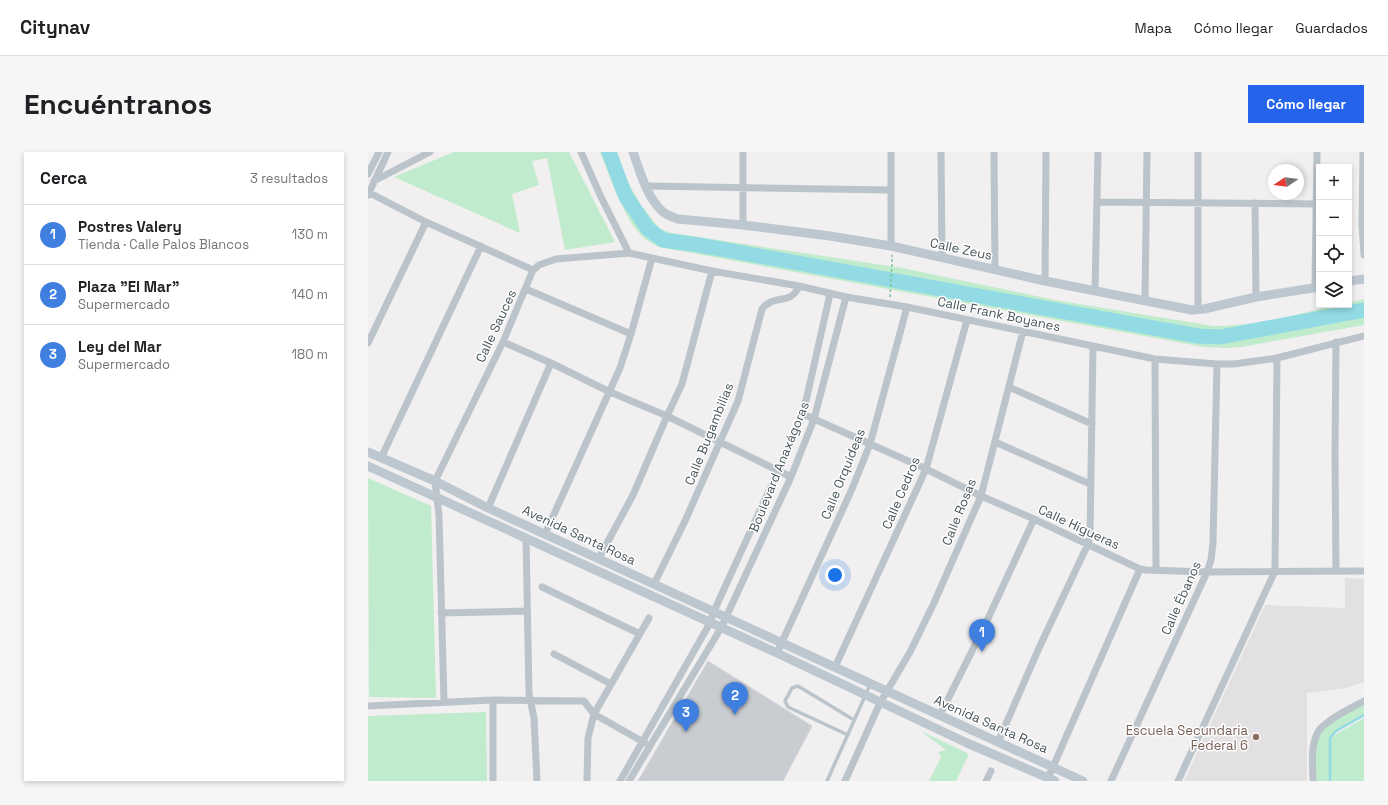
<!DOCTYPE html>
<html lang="es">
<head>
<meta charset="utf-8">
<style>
	:root { --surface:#fff; --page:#f6f6f6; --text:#202124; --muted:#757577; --line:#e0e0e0; --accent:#2563eb }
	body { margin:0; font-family:"Space Grotesk",sans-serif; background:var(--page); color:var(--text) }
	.controls { position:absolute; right:12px; top:12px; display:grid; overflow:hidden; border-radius:0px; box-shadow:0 2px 6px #0003 }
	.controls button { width:36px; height:36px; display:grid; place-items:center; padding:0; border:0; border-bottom:1px solid var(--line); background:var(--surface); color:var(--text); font:20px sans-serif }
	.compass { position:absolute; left:900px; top:12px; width:36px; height:36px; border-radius:50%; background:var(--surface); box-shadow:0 2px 6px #0003; rotate:257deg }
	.you { position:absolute; left:467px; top:423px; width:14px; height:14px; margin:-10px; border:3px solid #fff; border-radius:50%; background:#1a73e8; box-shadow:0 0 0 6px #1a73e833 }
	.badge { display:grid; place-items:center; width:26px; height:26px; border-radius:50%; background:var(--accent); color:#fff; font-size:13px; font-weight:700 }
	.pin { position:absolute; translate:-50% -33px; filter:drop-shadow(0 1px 2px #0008) }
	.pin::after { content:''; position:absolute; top:21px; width:14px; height:12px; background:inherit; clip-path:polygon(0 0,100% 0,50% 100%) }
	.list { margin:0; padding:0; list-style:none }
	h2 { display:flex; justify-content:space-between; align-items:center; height:52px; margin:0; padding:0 16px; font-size:17px }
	h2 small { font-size:13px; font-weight:400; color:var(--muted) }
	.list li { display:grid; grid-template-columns:26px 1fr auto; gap:12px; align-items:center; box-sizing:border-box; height:60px; padding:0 16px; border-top:1px solid var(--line) }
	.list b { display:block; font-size:15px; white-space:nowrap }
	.list p { margin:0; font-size:13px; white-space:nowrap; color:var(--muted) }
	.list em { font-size:13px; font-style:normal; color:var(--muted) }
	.icon { flex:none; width:22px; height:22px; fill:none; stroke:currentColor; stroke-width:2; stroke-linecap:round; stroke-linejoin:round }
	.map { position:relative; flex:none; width:996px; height:629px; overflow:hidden; border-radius:0px }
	header { display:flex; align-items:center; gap:24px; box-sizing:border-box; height:56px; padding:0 20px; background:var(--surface); border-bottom:1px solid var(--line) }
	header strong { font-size:19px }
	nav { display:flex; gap:22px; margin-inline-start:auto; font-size:14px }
	.intro { display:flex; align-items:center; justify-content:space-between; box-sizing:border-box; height:96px; padding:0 24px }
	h1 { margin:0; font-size:28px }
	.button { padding:10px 18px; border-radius:0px; background:var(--accent); color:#fff; font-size:14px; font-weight:700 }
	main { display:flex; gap:24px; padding:0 24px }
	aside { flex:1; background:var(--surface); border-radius:0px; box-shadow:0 2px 6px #0003 }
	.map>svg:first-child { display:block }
	.education { fill:#e2e0e0 }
	.green { fill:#c1ebcd }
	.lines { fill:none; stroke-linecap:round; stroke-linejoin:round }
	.stream { stroke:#92dbe4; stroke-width:2.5 }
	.river { stroke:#92dbe4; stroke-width:15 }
	.building { fill:#c9ccd1; stroke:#d3d6da }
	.path { stroke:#7cc69a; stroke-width:1.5; stroke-dasharray:3 2; stroke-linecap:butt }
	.lane { stroke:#bbc4ca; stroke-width:3.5 }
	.street { stroke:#bbc4ca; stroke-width:7 }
	.secondary { stroke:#bcc7cf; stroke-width:9 }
	.education-dot { fill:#8d6e63; stroke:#fff; stroke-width:1.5 }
	.labels { text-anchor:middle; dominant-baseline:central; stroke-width:3; stroke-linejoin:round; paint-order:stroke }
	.street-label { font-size:13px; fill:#48545a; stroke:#fff }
	.education-label { font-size:13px; fill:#785e54; stroke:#fff; text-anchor:end }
</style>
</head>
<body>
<header>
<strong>Citynav</strong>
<nav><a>Mapa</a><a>Cómo llegar</a><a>Guardados</a></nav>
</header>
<div class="intro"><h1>Encuéntranos</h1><a class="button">Cómo llegar</a></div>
<main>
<aside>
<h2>Cerca<small>3 resultados</small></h2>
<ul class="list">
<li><span class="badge" style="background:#3f7fe0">1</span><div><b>Postres Valery</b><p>Tienda · Calle Palos Blancos</p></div><em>130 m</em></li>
<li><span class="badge" style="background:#3f7fe0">2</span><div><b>Plaza &quot;El Mar&quot;</b><p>Supermercado</p></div><em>140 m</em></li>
<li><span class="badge" style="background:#3f7fe0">3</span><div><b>Ley del Mar</b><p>Supermercado</p></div><em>180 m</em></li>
</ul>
</aside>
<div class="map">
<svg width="996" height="629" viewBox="0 0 996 629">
	<rect width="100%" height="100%" fill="#f1efef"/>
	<!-- education -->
	<path class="education" d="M977,426L996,427V530L978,536L939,541V629H816L897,453L977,456Z"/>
	<!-- green -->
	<path class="green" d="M86,0H201L247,90L197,98L179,6L164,9L171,33L144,42L152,81L26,25Z
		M232,0H247L253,18L273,53L292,77L304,81L534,116L687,148L845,174C887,175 929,162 969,153H981V151L996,147V173L873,195L857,196L836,195L291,95C285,92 277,88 273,83C255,65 242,24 232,0Z
		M0,326L63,354L68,546L1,545Z
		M996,548V562L968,579L963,585L996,566V629H963L962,600V629H947L946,597L950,579Z
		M118,560L119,629H0V564Z
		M553,579L601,602L588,629H561L573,605L570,600L578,598Z"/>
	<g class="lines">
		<!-- stream -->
		<path class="stream" d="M962,629V586L968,579L996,563"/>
		<!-- river -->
		<path class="river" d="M241,0L257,43L280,77L295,88L331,93L830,184L852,185L996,158"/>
	</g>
	<!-- building -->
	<path class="building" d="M340,509L444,574L415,629H270Z"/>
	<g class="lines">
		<!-- path -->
		<path class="path" d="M522,145L524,112V103"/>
		<!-- lane -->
		<path class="lane" d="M480,583L420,555L417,549L424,536L430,534L486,568
			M459,629L502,533"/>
		<!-- street -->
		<path class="street" d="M213,0L233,45L261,101
			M573,0L574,106
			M626,0L627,118
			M995,0L994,73L996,103
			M0,22L11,0
			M6,29L62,0
			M278,34L523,38
			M0,40L58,70L165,118
			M0,43L20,0
			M730,50L948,52
			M887,51L888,145
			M375,73V0
			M523,94V0
			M677,129L678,0
			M947,136L949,0
			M158,137L263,182
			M727,139L730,0
			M777,148L779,0
			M830,158V0
			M135,190L183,211L242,240L299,264L423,325
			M0,191L58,70
			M787,207L788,418
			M641,235L724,272
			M435,262L558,317L613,344L666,367L772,417L778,418L839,420L996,419
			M627,290L722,332
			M13,306L113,94
			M120,356L183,211
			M177,382L252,216L263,182L284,106
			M158,386L161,542L166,566L169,629
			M231,406L265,343L299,264L314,232L344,119
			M968,419L967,303L968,190
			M286,432L317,369L370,249L394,157C407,141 423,154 431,134
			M174,435L272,482
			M73,461L159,459
			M409,501L484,337L502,292L539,155
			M186,502L243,532
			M467,515L558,317L599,168
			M125,548V629
			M76,550L71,363L67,329L135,190L165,118L171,113L188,107L261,101L344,119L431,134L478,145L539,155L787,207L849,212H866L909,206L996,184
			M0,554L125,548L216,549L226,562L277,591
			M572,563L617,473L666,367
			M630,590L671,496L720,392L722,384L725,194
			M680,626L772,417
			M219,629L220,586L226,562L281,466
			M252,629L342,471L346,459L410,319L435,262L462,142
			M261,629L353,476L423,325L446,267L478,145
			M477,629L512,551L542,500L565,453L613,344L655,179
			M618,629L623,619
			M743,629L839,420L843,408L845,391L849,212
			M810,629L907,419L909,206
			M945,629C945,614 942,594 950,580C956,569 985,555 996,549"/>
		<!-- secondary -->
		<path class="secondary" d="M265,0C272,19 278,44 294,59C298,63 304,65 310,67L375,73L462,84L523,94L677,129L824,158L836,157L888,145L951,135
			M981,129L996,127
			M0,300L67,329L120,356L715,629
			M0,314L409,501L599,591L687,629"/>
	</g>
	<!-- markers -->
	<circle class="education-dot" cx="888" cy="585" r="4"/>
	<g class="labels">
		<!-- street labels -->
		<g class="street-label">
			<text transform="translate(593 97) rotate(12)">Calle Zeus</text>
			<text transform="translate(631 162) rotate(12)">Calle Frank Boyanes</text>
			<text transform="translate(128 174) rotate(-65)">Calle Sauces</text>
			<text transform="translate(341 282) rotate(-68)">Calle Bugambilias</text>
			<text transform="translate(411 315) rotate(-68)">Boulevard Anaxágoras</text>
			<text transform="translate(475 322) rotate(-68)">Calle Orquídeas</text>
			<text transform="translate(533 341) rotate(-67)">Calle Cedros</text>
			<text transform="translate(591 360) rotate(-68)">Calle Rosas</text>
			<text transform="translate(711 375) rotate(25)">Calle Higueras</text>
			<text transform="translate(211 383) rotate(25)">Avenida Santa Rosa</text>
			<text transform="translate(813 446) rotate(-66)">Calle Ébanos</text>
			<text transform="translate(623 572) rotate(24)">Avenida Santa Rosa</text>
		</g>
		<!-- education labels -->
		<g class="education-label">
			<text x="880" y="578">Escuela Secundaria<tspan x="880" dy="15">Federal 6</tspan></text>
		</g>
	</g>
</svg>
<div class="controls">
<button>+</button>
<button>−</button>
<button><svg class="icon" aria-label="locate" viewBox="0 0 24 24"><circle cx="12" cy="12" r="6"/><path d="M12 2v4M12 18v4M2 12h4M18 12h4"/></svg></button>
<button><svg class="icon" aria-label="layers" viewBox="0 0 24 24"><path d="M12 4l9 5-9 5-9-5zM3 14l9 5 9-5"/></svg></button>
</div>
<svg class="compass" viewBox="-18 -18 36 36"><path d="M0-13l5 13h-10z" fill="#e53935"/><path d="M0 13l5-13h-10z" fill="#757577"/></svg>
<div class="you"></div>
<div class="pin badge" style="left:614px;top:500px;background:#3f7fe0">1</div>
<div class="pin badge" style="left:367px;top:563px;background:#3f7fe0">2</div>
<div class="pin badge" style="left:318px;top:580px;background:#3f7fe0">3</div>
</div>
</main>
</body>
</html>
